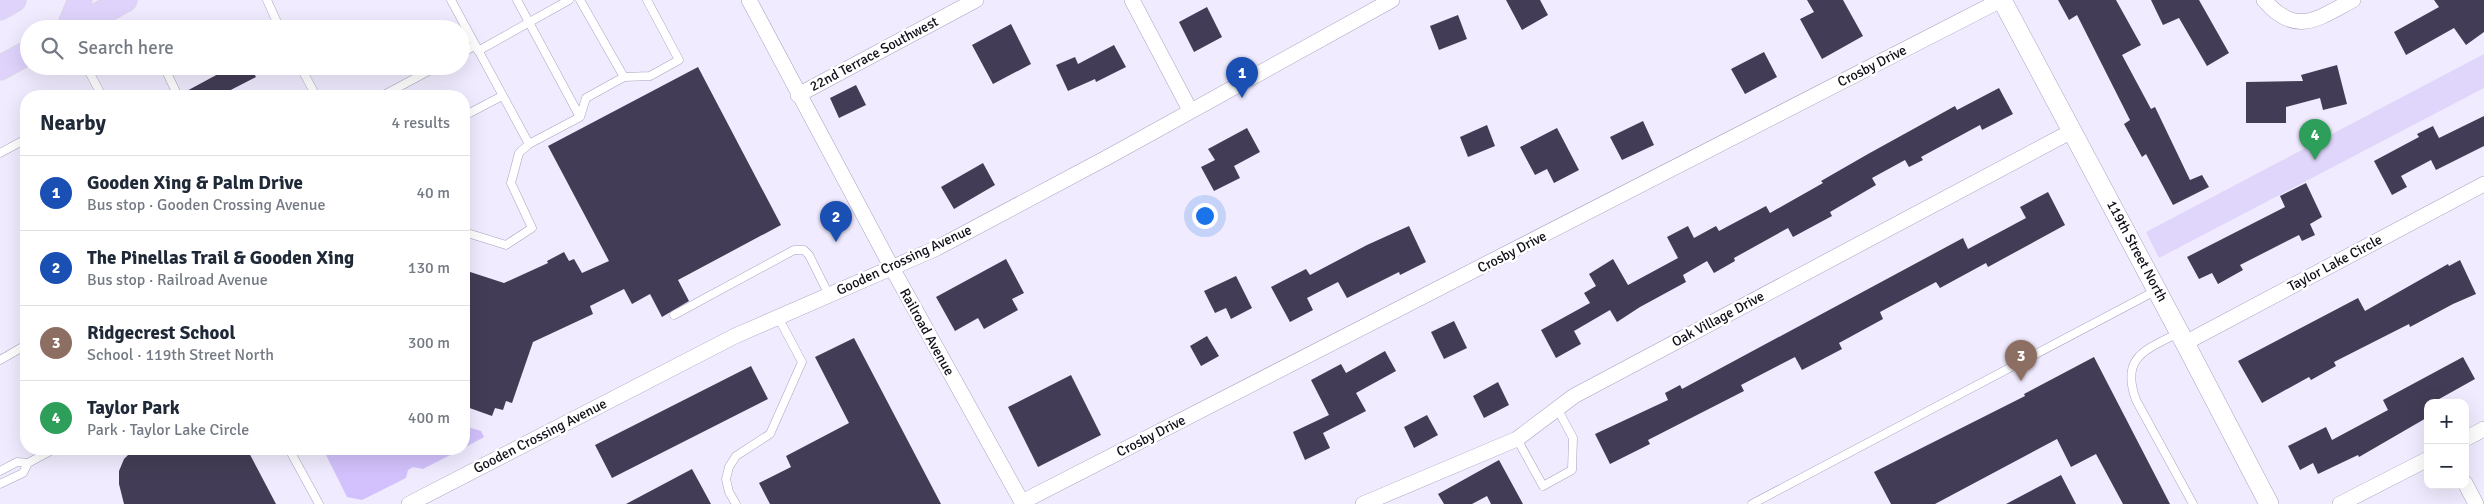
<!DOCTYPE html>
<html lang="en">
<head>
<meta charset="utf-8">
<style>
	:root { --surface:#fff; --page:#f2f2f3; --text:#1f2937; --muted:#747a83; --line:#e0e1e3; --accent:#ea580c }
	body { margin:0; font-family:Signika,sans-serif; background:var(--page); color:var(--text) }
	.controls { position:absolute; right:15px; bottom:15px; display:grid; overflow:hidden; border-radius:10px; box-shadow:0 5px 20px #0002 }
	.controls button { width:45px; height:45px; display:grid; place-items:center; padding:0; border:0; border-bottom:1px solid var(--line); background:var(--surface); color:var(--text); font:25px sans-serif }
	.you { position:absolute; left:1204px; top:215px; width:18px; height:18px; margin:-12px; border:4px solid #fff; border-radius:50%; background:#1a73e8; box-shadow:0 0 0 8px #1a73e833 }
	.badge { display:grid; place-items:center; width:32px; height:32px; border-radius:50%; background:var(--accent); color:#fff; font-size:16px; font-weight:700 }
	.pin { position:absolute; translate:-50% -41px; filter:drop-shadow(0 1px 2px #0008) }
	.pin::after { content:''; position:absolute; top:26px; width:18px; height:15px; background:inherit; clip-path:polygon(0 0,100% 0,50% 100%) }
	.list { margin:0; padding:0; list-style:none }
	h2 { display:flex; justify-content:space-between; align-items:center; height:65px; margin:0; padding:0 20px; font-size:21px }
	h2 small { font-size:16px; font-weight:400; color:var(--muted) }
	.list li { display:grid; grid-template-columns:32px 1fr auto; gap:15px; align-items:center; box-sizing:border-box; height:75px; padding:0 20px; border-top:1px solid var(--line) }
	.list b { display:block; font-size:19px; white-space:nowrap }
	.list p { margin:0; font-size:16px; white-space:nowrap; color:var(--muted) }
	.list em { font-size:16px; font-style:normal; color:var(--muted) }
	.icon { flex:none; width:28px; height:28px; fill:none; stroke:currentColor; stroke-width:2; stroke-linecap:round; stroke-linejoin:round }
	.map { position:relative; flex:none; width:2484px; height:504px; overflow:hidden }
	.search { position:absolute; background:var(--surface); box-shadow:0 5px 20px #0002; left:20px; top:20px; width:450px; height:55px; display:flex; align-items:center; gap:12px; box-sizing:border-box; padding:0 18px; border-radius:28px; color:var(--muted); font-size:19px }
	.panel { position:absolute; background:var(--surface); box-shadow:0 5px 20px #0002; left:20px; top:90px; width:450px; height:365px; border-radius:20px }
	.map>svg:first-child { display:block }
	.green { fill:#e0d6fb }
	.water { fill:#d2c1fc }
	.building { fill:#433c56 }
	.lines { fill:none; stroke-linecap:round; stroke-linejoin:round }
	.service-casing { stroke:#aaa1c0; stroke-width:9 }
	.minor-casing { stroke:#aaa1c0; stroke-width:16 }
	.tertiary-casing { stroke:#aaa1c0; stroke-width:20 }
	.primary-casing { stroke:#d4d4d6; stroke-width:25 }
	.service { stroke:#fff; stroke-width:8 }
	.minor { stroke:#fff; stroke-width:15 }
	.tertiary { stroke:#fff; stroke-width:19 }
	.primary { stroke:#dfd3fc; stroke-width:24 }
	.labels { text-anchor:middle; dominant-baseline:central; stroke-width:5; stroke-linejoin:round; paint-order:stroke }
	.street-label { font-size:14px; fill:#120f19; stroke:#fff }
</style>
</head>
<body>
<div class="map">
<svg width="2484" height="504" viewBox="0 0 2484 504">
	<rect width="100%" height="100%" fill="#f0ebfe"/>
	<!-- green -->
	<path class="green" d="M2484,54V88L2159,258L2146,232Z"/>
	<!-- water -->
	<path class="water" d="M464,426L481,431L484,437L464,448Z
		M323,449H462L423,469L413,467L408,470L406,478L362,500L347,497Z"/>
	<!-- building -->
	<path class="building" d="M1506,0H1540L1548,15L1522,30Z
		M1807,0H1843L1863,36L1822,59L1800,19L1814,12Z
		M2058,0H2116L2141,45L2122,55L2151,109L2155,107L2190,180L2202,175L2209,187L2173,205L2146,154L2142,157L2124,124L2130,120L2077,15L2069,20Z
		M2151,0H2199L2229,53L2207,66L2179,18L2163,25Z
		M2434,0H2484V32L2466,45L2454,28L2406,55L2394,32L2439,7Z
		M1207,7L1222,37L1194,52L1179,22Z
		M1458,15L1467,39L1439,50L1430,26Z
		M1011,24L1031,64L993,84L972,45Z
		M1114,45L1126,67L1096,82L1095,79L1068,91L1056,65L1075,57L1078,64Z
		M1764,52L1777,77L1745,94L1731,69Z
		M2337,65L2347,104L2323,110L2320,98L2286,107V123H2246V82L2303,81L2301,75Z
		M233,66H250L256,77L219,96H184L183,93Z
		M698,67L781,225L678,280L689,301L662,317L650,294L632,304L624,289L590,306L593,314L533,342L512,403L506,401L503,410L495,408L492,416L464,406V270L504,283L548,263L547,261L564,252L569,261L574,259L582,273L609,261L548,146Z
		M856,85L866,105L839,118L830,98Z
		M1999,88L2013,114L1982,130L1980,125L1921,157L1923,160L1909,167L1905,160L1872,178L1876,185L1830,212L1832,216L1793,237L1788,228L1734,258L1735,261L1714,273L1707,261L1683,275L1686,282L1640,307L1617,322L1610,310L1574,331L1581,344L1556,358L1541,330L1590,303L1584,293L1596,286L1589,274L1613,259L1628,285L1678,258L1667,237L1688,226L1694,238L1716,226L1719,231L1766,206L1770,213L1823,183L1821,181L1868,154L1955,106L1957,110Z
		M2484,116V146L2436,170L2431,160L2401,176L2407,187L2392,195L2374,161L2419,137L2417,134L2433,126L2439,138Z
		M1643,121L1654,145L1622,160L1610,137Z
		M1487,125L1495,146L1468,157L1460,137Z
		M1247,128L1260,152L1234,166L1240,178L1214,191L1201,167L1215,160L1208,149Z
		M1557,128L1579,170L1554,183L1547,169L1535,175L1520,147Z
		M983,163L995,185L954,209L941,187Z
		M2306,183L2322,217L2310,224L2315,235L2302,241L2299,235L2240,265L2243,270L2218,284L2212,273L2199,279L2187,257L2285,207L2280,196Z
		M2048,192L2065,225L1988,267L1986,263L1940,288L1936,282L1880,312L1883,319L1839,343L1842,349L1802,370L1795,357L1741,385L1744,391L1648,440L1650,444L1610,464L1595,434L1668,400L1665,393L1680,385L1682,389L1963,238L1968,249L2026,218L2020,207Z
		M1409,226L1426,262L1400,275L1399,272L1347,298L1338,282L1307,298L1313,310L1290,322L1271,287L1306,269L1310,275L1367,245Z
		M1006,259L1024,293L1012,299L1018,310L984,329L978,318L955,331L936,297Z
		M2460,260L2476,294L2453,304L2410,327L2409,324L2334,362L2336,366L2311,380L2309,377L2262,403L2238,361L2358,298L2365,311L2448,264L2449,266Z
		M1236,276L1252,308L1231,319L1226,308L1215,313L1204,291Z
		M1454,321L1467,348L1444,359L1431,332Z
		M1207,336L1219,356L1201,366L1190,346Z
		M854,338L941,504H770L759,483L791,467L786,456L849,423L815,357Z
		M1385,351L1396,371L1356,393L1366,411L1323,433L1330,448L1305,460L1293,432L1329,415L1311,380L1341,364L1346,373Z
		M2094,357L2170,504H2123L2096,454L2071,467L2057,439L1935,504H1891L1874,472L2025,396L2024,394Z
		M2463,357L2475,379L2432,403H2428V417L2359,457L2358,455L2318,474L2313,463L2300,470L2288,446L2326,427L2332,440L2388,410L2383,400Z
		M751,366L768,399L612,478L595,445Z
		M1071,375L1101,435L1038,467L1008,407Z
		M1498,382L1509,405L1484,418L1473,396Z
		M1427,415L1438,435L1414,448L1404,427Z
		M134,449H247L276,504H124L119,484V471L124,459Z
		M1499,460L1523,504H1491L1487,496L1472,504H1444L1438,494Z
		M692,469L711,504H626Z
		M2061,475L2076,504H2006Z"/>
	<g class="lines">
		<defs>
			<path id="service" d="M267,0L280,29
				M451,0L529,144L580,117L586,98L624,77L650,76L679,60L647,0
				M517,0L580,117
				M580,0L624,77
				M478,51L569,0
				M461,53L475,46
				M86,66L102,96
				M175,66L166,71L178,96
				M300,66L316,96
				M382,96L438,66
				M464,116L502,96
				M0,153L26,139
				M464,232L506,245L532,228L511,183L519,153L529,144
				M674,315L794,250H804L809,255L829,295
				M2180,332C2146,350 2120,356 2136,400L2193,504
				M0,360L26,345
				M1517,439L1543,486L1572,470L1573,438L1557,408
				M289,449L319,504
				M0,471L17,462L28,463
				M0,484L23,473L28,463L54,449
				M736,504L729,492L726,479L729,467L736,456L770,434L802,362L778,317
				M1752,504L2157,290"/>
			<path id="minor" d="M749,0L892,268L1023,504
				M1132,0L1190,110
				M2264,0C2296,37 2317,19 2353,0
				M798,95L976,0
				M2185,343L2484,184
				M2465,439L2484,429
				M2465,483L2476,504
				M1022,502L2001,0
				M409,504L735,336L937,248L1108,157L1392,0
				M1363,504L1517,439L1574,396L2072,131
				M2340,504L2428,459"/>
			<path id="tertiary" d="M2002,0L2185,343L2269,504"/>
			<path id="primary" d="M0,8L14,0
				M68,29L80,0
				M72,29L125,0
				M0,68L29,52"/>
		</defs>
		<!-- service casing -->
		<use href="#service" class="service-casing"/>
		<!-- minor casing -->
		<use href="#minor" class="minor-casing"/>
		<!-- tertiary casing -->
		<use href="#tertiary" class="tertiary-casing"/>
		<!-- primary casing -->
		<use href="#primary" class="primary-casing"/>
		<!-- service -->
		<use href="#service" class="service"/>
		<!-- minor -->
		<use href="#minor" class="minor"/>
		<!-- tertiary -->
		<use href="#tertiary" class="tertiary"/>
		<!-- primary -->
		<use href="#primary" class="primary"/>
	</g>
	<g class="labels">
		<!-- street labels -->
		<g class="street-label">
			<text transform="translate(874 54) rotate(-28)">22nd Terrace Southwest</text>
			<text transform="translate(1872 66) rotate(-27)">Crosby Drive</text>
			<text transform="translate(2137 251) rotate(62)">119th Street North</text>
			<text transform="translate(1512 252) rotate(-27)">Crosby Drive</text>
			<text transform="translate(904 260) rotate(-25)">Gooden Crossing Avenue</text>
			<text transform="translate(2335 263) rotate(-28)">Taylor Lake Circle</text>
			<text transform="translate(1718 319) rotate(-28)">Oak Village Drive</text>
			<text transform="translate(927 332) rotate(61)">Railroad Avenue</text>
			<text transform="translate(540 436) rotate(-27)">Gooden Crossing Avenue</text>
			<text transform="translate(1151 436) rotate(-27)">Crosby Drive</text>
		</g>
	</g>
</svg>
<div class="controls">
<button>+</button>
<button>−</button>
</div>
<div class="you"></div>
<div class="pin badge" style="left:1242px;top:98px;background:#1a4fb4">1</div>
<div class="pin badge" style="left:836px;top:242px;background:#1a4fb4">2</div>
<div class="pin badge" style="left:2021px;top:381px;background:#8d6e63">3</div>
<div class="pin badge" style="left:2315px;top:160px;background:#2e9e5b">4</div>
<div class="search"><svg class="icon" aria-label="search" viewBox="0 0 24 24"><circle cx="10" cy="10" r="6"/><path d="M15 15l6 6"/></svg>Search here</div>
<section class="panel">
<h2>Nearby<small>4 results</small></h2>
<ul class="list">
<li><span class="badge" style="background:#1a4fb4">1</span><div><b>Gooden Xing &amp; Palm Drive</b><p>Bus stop · Gooden Crossing Avenue</p></div><em>40 m</em></li>
<li><span class="badge" style="background:#1a4fb4">2</span><div><b>The Pinellas Trail &amp; Gooden Xing</b><p>Bus stop · Railroad Avenue</p></div><em>130 m</em></li>
<li><span class="badge" style="background:#8d6e63">3</span><div><b>Ridgecrest School</b><p>School · 119th Street North</p></div><em>300 m</em></li>
<li><span class="badge" style="background:#2e9e5b">4</span><div><b>Taylor Park</b><p>Park · Taylor Lake Circle</p></div><em>400 m</em></li>
</ul>
</section>
</div>
</body>
</html>
